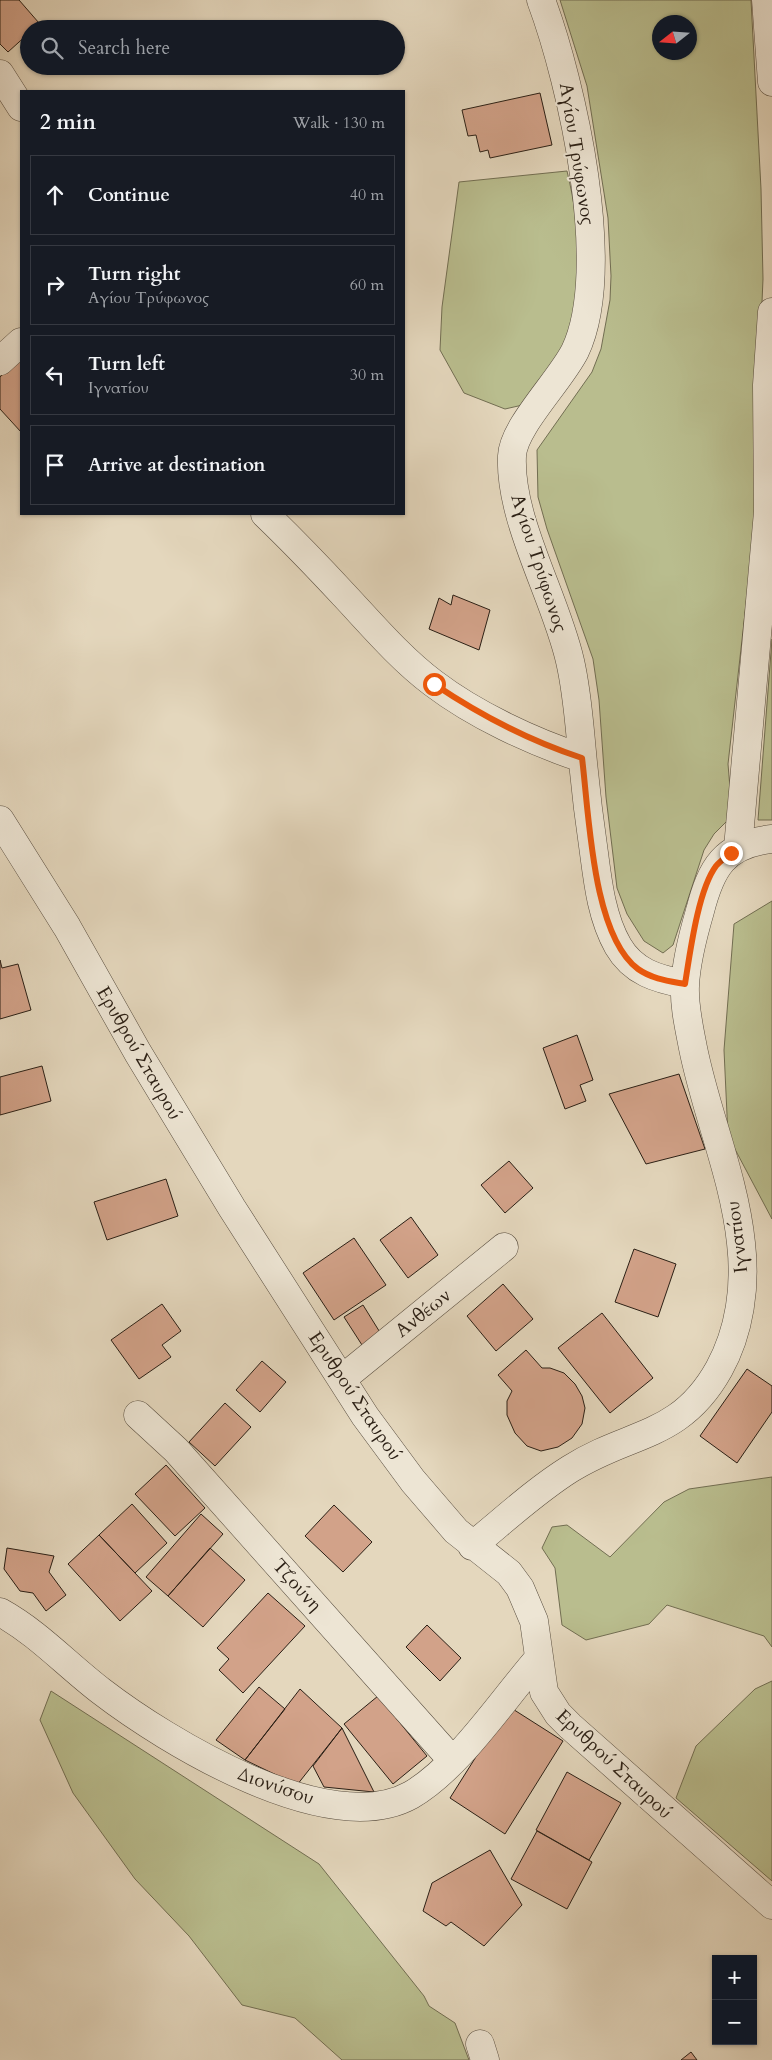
<!DOCTYPE html>
<html lang="en">
<head>
<meta charset="utf-8">
<style>
	:root { --surface:#171b24; --page:#242831; --text:#f1f3f6; --muted:#9ea1a6; --line:#363941 }
	body { margin:0; font-family:Cardo,serif; background:var(--page); color:var(--text) }
	.controls { position:absolute; right:15px; bottom:15px; display:grid; overflow:hidden; border-radius:0px; box-shadow:0 1px 4px #0004 }
	.controls button { width:45px; height:45px; display:grid; place-items:center; padding:0; border:0; border-bottom:1px solid var(--line); background:var(--surface); color:var(--text); font:25px sans-serif }
	.compass { position:absolute; left:652px; top:15px; width:45px; height:45px; border-radius:50%; background:var(--surface); box-shadow:0 1px 4px #0004; rotate:253deg }
	.stop { position:absolute; width:15px; height:15px; margin:-11px; border:4px solid #ea580c; border-radius:50%; background:#fff }
	.stop.end { background:#ea580c; border-color:#fff; box-shadow:0 1px 5px #0008 }
	.list { margin:0; padding:0; list-style:none }
	h2 { display:flex; justify-content:space-between; align-items:center; height:65px; margin:0; padding:0 20px; font-size:21px }
	h2 small { font-size:16px; font-weight:400; color:var(--muted) }
	.list li { display:grid; grid-template-columns:32px 1fr auto; gap:15px; align-items:center; box-sizing:border-box; height:80px; margin:0 10px 10px; padding:0 10px; border:1px solid var(--line); border-radius:0px }
	.list b { display:block; font-size:19px; white-space:nowrap }
	.list p { margin:0; font-size:16px; white-space:nowrap; color:var(--muted) }
	.list em { font-size:16px; font-style:normal; color:var(--muted) }
	.icon { flex:none; width:28px; height:28px; fill:none; stroke:currentColor; stroke-width:2; stroke-linecap:round; stroke-linejoin:round }
	.map { position:relative; flex:none; width:772px; height:2060px; overflow:hidden }
	.search { position:absolute; background:var(--surface); box-shadow:0 1px 4px #0004; left:20px; top:20px; width:385px; height:55px; display:flex; align-items:center; gap:12px; box-sizing:border-box; padding:0 18px; border-radius:28px; color:var(--muted); font-size:19px }
	.panel { position:absolute; background:var(--surface); box-shadow:0 1px 4px #0004; left:20px; top:90px; width:385px; height:425px; border-radius:0px }
	.map>svg:first-child { display:block }
	.green { fill:#b9bd8e; stroke:#726e52; fill-rule:evenodd }
	.building { fill:#d2a289; stroke:#2a1f15 }
	.lines { fill:none; stroke-linecap:round; stroke-linejoin:round }
	.minor-casing { stroke:#584d3f; stroke-width:29 }
	.minor { stroke:#ede5d4; stroke-width:28 }
	.route { stroke:#ea580c; stroke-width:6 }
	.labels { text-anchor:middle; dominant-baseline:central; stroke-width:4; stroke-linejoin:round; paint-order:stroke }
	.street-label { font-size:19px; fill:#2a1f15; stroke:#ede5d4 }
</style>
</head>
<body>
<div class="map">
<svg width="772" height="2060" viewBox="0 0 772 2060">
	<rect width="100%" height="100%" fill="#e4d7bd"/>
	<filter id="stains"><feTurbulence type="fractalNoise" baseFrequency=".004" numOctaves="4"/><feColorMatrix values="0 0 0 0 .2 0 0 0 0 .09 0 0 0 0 .02 0 0 0 .5 -.17"/></filter>
	<radialGradient id="worn" r=".72"><stop offset=".6" stop-color="#630" stop-opacity="0"/><stop offset="1" stop-color="#630" stop-opacity=".3"/></radialGradient>
	<!-- green -->
	<path class="green" d="M560,0H751L761,189L763,279L759,371L760,453L751,560L728,764L731,800L727,821L714,834L704,850L673,945L663,953L644,941L627,914L617,888L606,797L599,700L593,659L547,529L538,497L537,450L592,372L601,349L610,300L611,276L608,218L587,86ZM660,22H690V52H660Z
		M567,171C580,225 588,298 565,351C556,369 539,387 527,404L505,409L464,393L440,350L442,307L459,182Z
		M772,639V820H758Z
		M772,901V1219L728,1136L724,1050L734,924Z
		M772,1477V1647L764,1636L667,1605L649,1624L586,1640L562,1625L555,1568L542,1548L552,1527L567,1525L610,1557L664,1502L689,1489Z
		M772,1681V1881L676,1798L696,1746L755,1689Z
		M51,1691L319,1864L424,1996L429,2006L455,2023L469,2060H342L295,2018L242,2005L189,1936L135,1879L73,1793L40,1720Z"/>
	<!-- building -->
	<path class="building" d="M0,0H19L39,23L33,29H29V33L8,52L0,44Z
		M540,93L552,145L490,158L488,150L480,152L476,135L468,136L462,110Z
		M19,359L21,360V432L0,409V377Z
		M453,595L490,610L479,650L429,629L439,598L451,605Z
		M0,960L2,968L18,964L31,1010L0,1019Z
		M577,1035L593,1080L580,1085L586,1101L565,1109L543,1048Z
		M42,1066L51,1101L0,1115V1077Z
		M679,1074L705,1149L646,1164L609,1094Z
		M509,1161L533,1188L505,1213L481,1185Z
		M166,1179L178,1216L107,1240L94,1202Z
		M411,1217L438,1255L408,1278L380,1240Z
		M354,1238L386,1285L334,1320L303,1273Z
		M634,1249L676,1264L658,1317L615,1302Z
		M503,1284L533,1319L496,1351L467,1316Z
		M162,1304L181,1331L162,1345L171,1357L139,1379L111,1340Z
		M363,1305L381,1334L362,1345L344,1317Z
		M602,1313L653,1378L610,1413L558,1348Z
		M526,1350L542,1368H550L564,1373L575,1384L582,1396L585,1408L582,1424L572,1438L558,1447L541,1451L527,1446L515,1433L507,1415V1401L512,1391L498,1375Z
		M262,1361L286,1382L260,1412L236,1390Z
		M747,1369L772,1386V1412L737,1463L700,1436Z
		M225,1403L251,1427L215,1466L189,1442Z
		M166,1465L205,1508L175,1536L135,1494Z
		M132,1504L167,1543L135,1573L99,1535Z
		M334,1505L372,1542L343,1572L305,1536Z
		M201,1514L223,1534L168,1596L146,1577Z
		M99,1535L152,1591L120,1621L68,1564Z
		M7,1548L54,1556L49,1572L66,1595L46,1611L33,1593L20,1591L4,1569Z
		M210,1548L245,1580L203,1627L168,1596Z
		M268,1593L305,1626L243,1693L219,1670L229,1659L217,1648Z
		M427,1625L461,1658L440,1681L406,1647Z
		M259,1687L285,1709L245,1760L216,1740Z
		M300,1689L342,1728L297,1785L245,1760Z
		M378,1696L427,1756L393,1784L344,1724Z
		M508,1706L563,1741L505,1834L450,1798Z
		M342,1728L374,1792L324,1787L313,1766Z
		M567,1772L621,1803L589,1860L536,1830Z
		M537,1831L592,1862L567,1909L511,1879Z
		M490,1850L522,1905L484,1946L451,1922L446,1926L423,1911L432,1883Z
		M691,2052L697,2060H681Z"/>
	<g class="lines">
		<defs>
			<path id="minor" d="M541,0C572,83 614,269 575,351C560,381 513,427 512,456C509,520 556,598 570,661C577,691 579,721 582,752C585,785 589,819 594,853C598,884 602,918 618,946C633,972 657,979 685,984
				M766,0L772,82
				M0,74L21,107
				M0,361L21,342
				M265,514C292,540 318,567 344,595C373,626 400,658 433,683C475,715 533,742 582,758
				M0,820L67,927L138,1053L232,1208L365,1416L413,1481L456,1531L509,1573L520,1588L534,1621L544,1692L558,1714L570,1726L772,1905
				M738,848L768,512L767,385L772,312
				M342,1379L504,1247
				M138,1415L176,1450L452,1760
				M472,1546C504,1520 535,1491 570,1469C630,1431 680,1439 719,1369C740,1331 746,1286 741,1243C734,1176 706,1113 693,1048C689,1027 684,1006 685,986C686,961 693,935 700,911C711,868 724,844 772,839
				M0,1612C38,1633 67,1665 101,1691C166,1741 329,1841 411,1795C458,1768 503,1699 539,1658
				M480,2044L485,2060"/>
		</defs>
		<!-- minor casing -->
		<use href="#minor" class="minor-casing"/>
		<!-- minor -->
		<use href="#minor" class="minor"/>
	</g>
	<g class="lines">
		<!-- route -->
		<path class="route" d="M434,684C480,715 530,741 582,758C589,812 592,935 638,969C652,979 669,981 685,984C690,953 698,890 716,866C720,861 726,857 731,853"/>
	</g>
	<g class="labels">
		<!-- street labels -->
		<g class="street-label">
			<text transform="translate(577 154) rotate(81)">Αγίου Τρύφωνος</text>
			<text transform="translate(539 563) rotate(72)">Αγίου Τρύφωνος</text>
			<text transform="translate(139 1053) rotate(60)">Ερυθρού Σταυρού</text>
			<text transform="translate(737 1237) rotate(-97)">Ιγνατίου</text>
			<text transform="translate(423 1313) rotate(-39)">Ανθέων</text>
			<text transform="translate(355 1396) rotate(56)">Ερυθρού Σταυρού</text>
			<text transform="translate(297 1585) rotate(48)">Τζούνη</text>
			<text transform="translate(614 1764) rotate(43)">Ερυθρού Σταυρού</text>
			<text transform="translate(276 1786) rotate(19)">Διονύσου</text>
		</g>
	</g>
	<rect width="100%" height="100%" filter="url(#stains)"/>
	<rect width="100%" height="100%" fill="url(#worn)"/>
</svg>
<div class="controls">
<button>+</button>
<button>−</button>
</div>
<svg class="compass" viewBox="-18 -18 36 36"><path d="M0-13l5 13h-10z" fill="#e53935"/><path d="M0 13l5-13h-10z" fill="#9ea1a6"/></svg>
<div class="stop" style="left:434px;top:684px"></div>
<div class="stop end" style="left:731px;top:853px"></div>
<div class="search"><svg class="icon" aria-label="search" viewBox="0 0 24 24"><circle cx="10" cy="10" r="6"/><path d="M15 15l6 6"/></svg>Search here</div>
<section class="panel">
<h2>2 min<small>Walk · 130 m</small></h2>
<ul class="list">
<li><svg class="icon" aria-label="ahead" viewBox="0 0 24 24"><path d="M12 20V5M6 11l6-6 6 6"/></svg><div><b>Continue</b></div><em>40 m</em></li>
<li><svg class="icon" aria-label="right" viewBox="0 0 24 24"><path d="M7 20v-9h11M14 6l5 5-5 5"/></svg><div><b>Turn right</b><p>Αγίου Τρύφωνος</p></div><em>60 m</em></li>
<li><svg class="icon" aria-label="left" viewBox="0 0 24 24"><path d="M17 20v-9H6M10 6l-5 5 5 5"/></svg><div><b>Turn left</b><p>Ιγνατίου</p></div><em>30 m</em></li>
<li><svg class="icon" aria-label="arrive" viewBox="0 0 24 24"><path d="M6 21V4h12l-3 4 3 4H6"/></svg><div><b>Arrive at destination</b></div></li>
</ul>
</section>
</div>
</body>
</html>
